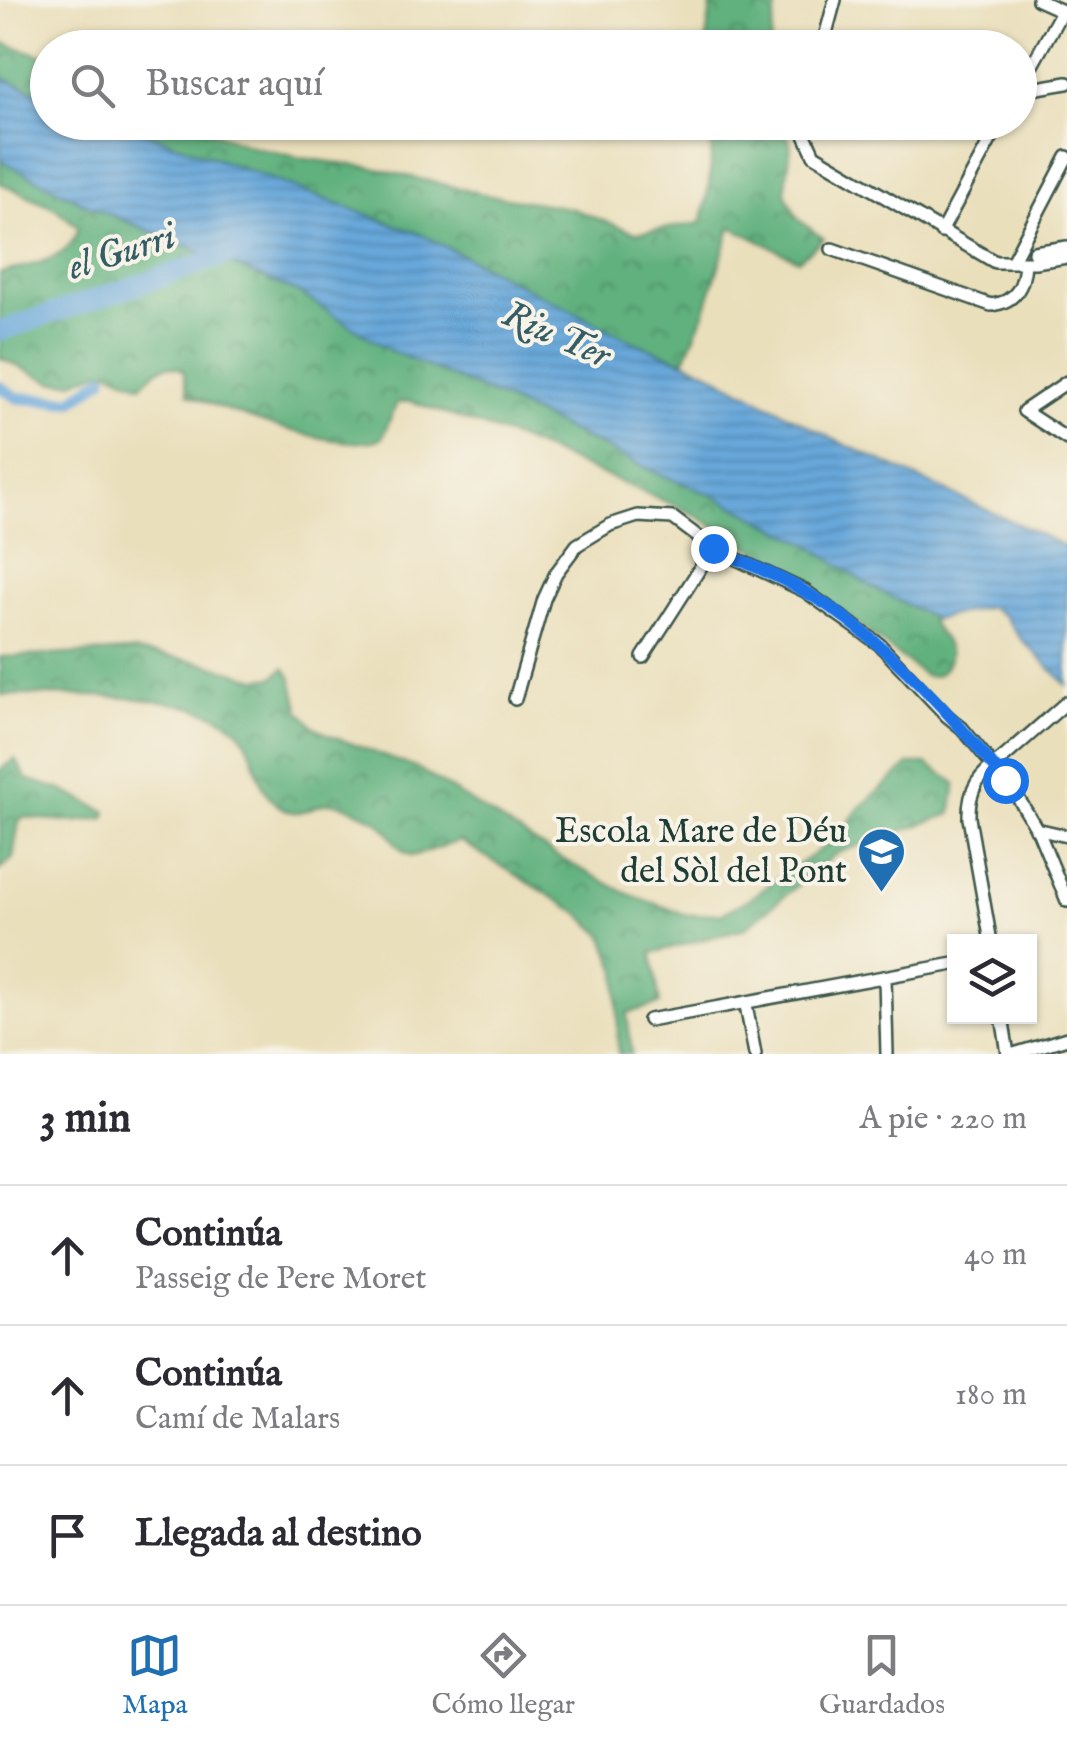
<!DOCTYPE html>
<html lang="es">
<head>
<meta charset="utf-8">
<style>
	:root { --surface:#fff; --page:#f7f7f7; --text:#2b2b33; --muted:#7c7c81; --line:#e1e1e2; --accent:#1f6fb2 }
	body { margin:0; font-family:"IM FELL English",serif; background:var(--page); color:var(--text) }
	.controls { position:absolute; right:30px; bottom:30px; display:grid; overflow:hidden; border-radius:0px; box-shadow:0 2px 8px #0004 }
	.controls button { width:90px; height:90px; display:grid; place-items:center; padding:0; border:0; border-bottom:2px solid var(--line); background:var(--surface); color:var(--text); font:50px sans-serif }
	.stop { position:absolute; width:30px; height:30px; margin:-22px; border:8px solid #1a73e8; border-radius:50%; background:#fff }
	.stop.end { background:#1a73e8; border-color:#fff; box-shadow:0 2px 10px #0008 }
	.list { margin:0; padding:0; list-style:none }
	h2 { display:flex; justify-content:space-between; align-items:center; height:130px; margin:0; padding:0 40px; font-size:42px }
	h2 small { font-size:32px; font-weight:400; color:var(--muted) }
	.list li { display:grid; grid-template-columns:65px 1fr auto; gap:30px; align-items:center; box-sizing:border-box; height:140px; padding:0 40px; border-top:2px solid var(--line) }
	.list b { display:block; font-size:38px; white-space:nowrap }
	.list p { margin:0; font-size:32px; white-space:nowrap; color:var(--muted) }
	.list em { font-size:32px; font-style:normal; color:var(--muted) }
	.icon { flex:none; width:55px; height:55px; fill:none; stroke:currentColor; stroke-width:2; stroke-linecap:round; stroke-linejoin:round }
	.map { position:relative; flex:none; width:1067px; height:1054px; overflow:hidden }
	.search { position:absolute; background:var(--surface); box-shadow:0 2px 8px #0004; left:30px; right:30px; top:30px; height:110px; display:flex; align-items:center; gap:25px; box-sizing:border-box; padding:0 35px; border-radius:55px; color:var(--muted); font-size:38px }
	.sheet { height:550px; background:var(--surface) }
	nav { display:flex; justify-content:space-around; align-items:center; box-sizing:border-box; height:140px; border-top:2px solid var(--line); background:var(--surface); font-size:28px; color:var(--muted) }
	nav a { display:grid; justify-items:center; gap:5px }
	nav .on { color:var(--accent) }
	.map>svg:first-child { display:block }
	.forest { fill:url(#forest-crowns); stroke:#407759; stroke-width:2.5 }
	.water { fill:url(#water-rules); stroke:#437287; stroke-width:2.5 }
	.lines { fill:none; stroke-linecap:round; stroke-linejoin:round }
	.canal { stroke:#67a7da; stroke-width:12 }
	.river { stroke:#67a7da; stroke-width:20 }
	.minor-casing { stroke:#3d5548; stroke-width:16 }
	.minor { stroke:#fff; stroke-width:11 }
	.minor-bridge-casing { stroke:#3d5548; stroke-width:16; stroke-linecap:butt }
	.minor-bridge { stroke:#fff; stroke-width:11 }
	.route { stroke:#1a73e8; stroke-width:12 }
	.labels { text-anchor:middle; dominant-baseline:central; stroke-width:8; stroke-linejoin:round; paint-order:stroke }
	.poi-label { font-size:35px; fill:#1f3d34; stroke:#f7f3e8; text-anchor:end }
	.water-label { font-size:38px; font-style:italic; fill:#355d66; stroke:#f7f3e8 }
</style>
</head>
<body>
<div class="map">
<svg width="1067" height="1054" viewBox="0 0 1067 1054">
	<defs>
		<pattern id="forest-crowns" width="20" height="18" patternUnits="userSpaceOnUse" patternTransform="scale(2.5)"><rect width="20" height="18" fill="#61b17e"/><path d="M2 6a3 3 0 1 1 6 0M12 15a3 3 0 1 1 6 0" fill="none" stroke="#4f9168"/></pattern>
		<pattern id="water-rules" width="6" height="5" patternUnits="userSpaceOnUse" patternTransform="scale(2.5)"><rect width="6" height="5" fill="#67a7da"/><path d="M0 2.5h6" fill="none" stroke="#5489b2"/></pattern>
	</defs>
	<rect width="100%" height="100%" fill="#f7f3e8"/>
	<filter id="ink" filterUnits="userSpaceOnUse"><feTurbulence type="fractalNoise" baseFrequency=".01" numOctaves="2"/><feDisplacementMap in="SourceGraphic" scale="20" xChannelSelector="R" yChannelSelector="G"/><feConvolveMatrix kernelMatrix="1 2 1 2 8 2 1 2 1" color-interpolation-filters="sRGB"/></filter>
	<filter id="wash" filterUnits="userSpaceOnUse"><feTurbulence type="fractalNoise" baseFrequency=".0048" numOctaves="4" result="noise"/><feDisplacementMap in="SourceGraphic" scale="40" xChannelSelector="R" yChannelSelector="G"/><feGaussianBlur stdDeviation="2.25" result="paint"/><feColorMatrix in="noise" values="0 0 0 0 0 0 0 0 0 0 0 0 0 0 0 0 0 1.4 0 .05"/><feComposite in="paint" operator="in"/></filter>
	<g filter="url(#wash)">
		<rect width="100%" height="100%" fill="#eadfbb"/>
		<!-- forest -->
		<path class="forest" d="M712,0H777L770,47H705Z
			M0,42L47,57V96L0,77Z
			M119,123H188L248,145L301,158L369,167L488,195L570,208L636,233L701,223C710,189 714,157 710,123H782L791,146L785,193L798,219L824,239L798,260L731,227L704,314L684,361L636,343L422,235Z
			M0,160L92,207L298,292L391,351L504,399L657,473L715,496L812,546L866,584L935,619L931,621C939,637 957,647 946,666C940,675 935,677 925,676L784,567L688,511L521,440L410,401L397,403L382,438C346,456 225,411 188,394L183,370C160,360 157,372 141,385L111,372H97L73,382H52L0,358V273C29,265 73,261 78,227L55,208L0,183Z
			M134,651L200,662L257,679L274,677L284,668L291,676L300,711L312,725L329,735L419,769L553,854L628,894L687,915L723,913L750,898L837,838L859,808L910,764H926L956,783L951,814L837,853L745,928L652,953L660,1004L627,1013L632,1054H618L617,971L603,935L577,912L460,841L412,856C393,849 392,829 375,820C364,814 345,803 333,803C314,802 301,820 282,808C253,791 260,754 238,730C202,691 53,695 0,695V657Z
			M15,759L27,779L62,790L107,812L105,818L73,822L23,817L19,821L13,858L0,870V770Z"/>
		<!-- water -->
		<path class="water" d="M0,77L47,96L48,122L119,123L422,235L636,343L703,369L833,439L1067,547V685L1022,640L1004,616L989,607L935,619L866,584L812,546L715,496L657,473L504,399L391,351L298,292L92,207L0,160Z"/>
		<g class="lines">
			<!-- canal -->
			<path class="canal" d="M0,387L18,398L72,401L103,378"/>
			<!-- river -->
			<path class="river" d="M0,331L245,249"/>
		</g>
	</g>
	<g filter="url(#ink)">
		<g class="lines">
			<defs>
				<path id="minor" d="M1038,0L1067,13
					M822,48L835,0
					M1020,87L1062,11
					M1020,91L1067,83
					M803,122L804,133L814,155L995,262H1035L1067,257
					M941,232L1000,122
					M832,249L991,305C1017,302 1024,285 1025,262
					M1034,252L1067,247
					M1012,262L1067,157
					M1067,382L1024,411L1067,439
					M643,657L713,548
					M515,699L544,599L556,573L577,545L610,525L638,516L673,518L713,548L805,591L879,644L947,716L962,728L1014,791L1039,833L1067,901
					M1003,758L1067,702
					M969,818L991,942
					M1036,829L1067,836
					M885,978L887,1054
					M746,1005L755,1054
					M1002,1016L1008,1054
					M649,1020L954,964
					M1014,1054L1067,1038"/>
			</defs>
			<!-- minor casing -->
			<use href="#minor" class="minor-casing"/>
			<!-- minor -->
			<use href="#minor" class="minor"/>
			<defs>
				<path id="minor-bridge" d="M969,818C968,788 980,774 1003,758"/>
			</defs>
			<!-- minor-bridge casing -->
			<use href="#minor-bridge" class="minor-bridge-casing"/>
			<!-- minor-bridge -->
			<use href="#minor-bridge" class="minor-bridge"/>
		</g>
	</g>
	<g class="lines" filter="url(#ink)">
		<!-- route -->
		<path class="route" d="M713,548C743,562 775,574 804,591C878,632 952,715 1005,780"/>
	</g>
	<!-- icons -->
	<defs>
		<symbol id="school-pin" viewBox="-11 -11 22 30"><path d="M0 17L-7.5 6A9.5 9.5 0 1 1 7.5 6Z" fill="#1f6fb2" stroke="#f7f3e8"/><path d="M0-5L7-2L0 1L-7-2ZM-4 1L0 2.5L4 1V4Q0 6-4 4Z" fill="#fff"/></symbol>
	</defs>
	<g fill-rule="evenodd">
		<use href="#school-pin" x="854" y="824" width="55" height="75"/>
	</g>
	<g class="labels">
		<!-- poi labels -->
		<g class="poi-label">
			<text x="847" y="832">Escola Mare de Déu<tspan x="847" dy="40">del Sòl del Pont</tspan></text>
		</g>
		<!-- water labels -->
		<g class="water-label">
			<text transform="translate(122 253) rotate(-18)">el Gurri</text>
			<text transform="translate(556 336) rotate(24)">Riu Ter</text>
		</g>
	</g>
</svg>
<div class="controls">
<button><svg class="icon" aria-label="layers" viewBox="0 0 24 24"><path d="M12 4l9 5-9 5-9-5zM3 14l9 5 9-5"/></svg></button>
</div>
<div class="stop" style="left:1005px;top:780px"></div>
<div class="stop end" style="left:713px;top:548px"></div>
<div class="search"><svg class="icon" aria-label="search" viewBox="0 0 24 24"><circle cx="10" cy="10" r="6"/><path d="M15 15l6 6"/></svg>Buscar aquí</div>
</div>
<section class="sheet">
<h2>3 min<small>A pie · 220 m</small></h2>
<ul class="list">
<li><svg class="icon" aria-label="ahead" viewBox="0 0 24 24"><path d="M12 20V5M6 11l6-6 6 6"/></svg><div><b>Continúa</b><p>Passeig de Pere Moret</p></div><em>40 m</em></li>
<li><svg class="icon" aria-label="ahead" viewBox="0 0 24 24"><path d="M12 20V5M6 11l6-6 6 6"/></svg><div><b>Continúa</b><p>Camí de Malars</p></div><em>180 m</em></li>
<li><svg class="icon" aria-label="arrive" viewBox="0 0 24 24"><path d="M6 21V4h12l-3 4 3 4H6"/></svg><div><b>Llegada al destino</b></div></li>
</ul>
</section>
<nav>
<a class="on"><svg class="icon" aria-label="map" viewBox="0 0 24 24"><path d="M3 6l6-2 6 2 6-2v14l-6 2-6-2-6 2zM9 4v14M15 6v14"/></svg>Mapa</a>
<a><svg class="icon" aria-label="directions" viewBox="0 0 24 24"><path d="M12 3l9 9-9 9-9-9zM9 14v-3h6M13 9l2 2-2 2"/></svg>Cómo llegar</a>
<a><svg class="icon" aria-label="saved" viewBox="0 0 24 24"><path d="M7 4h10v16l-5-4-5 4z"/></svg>Guardados</a>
</nav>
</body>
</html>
